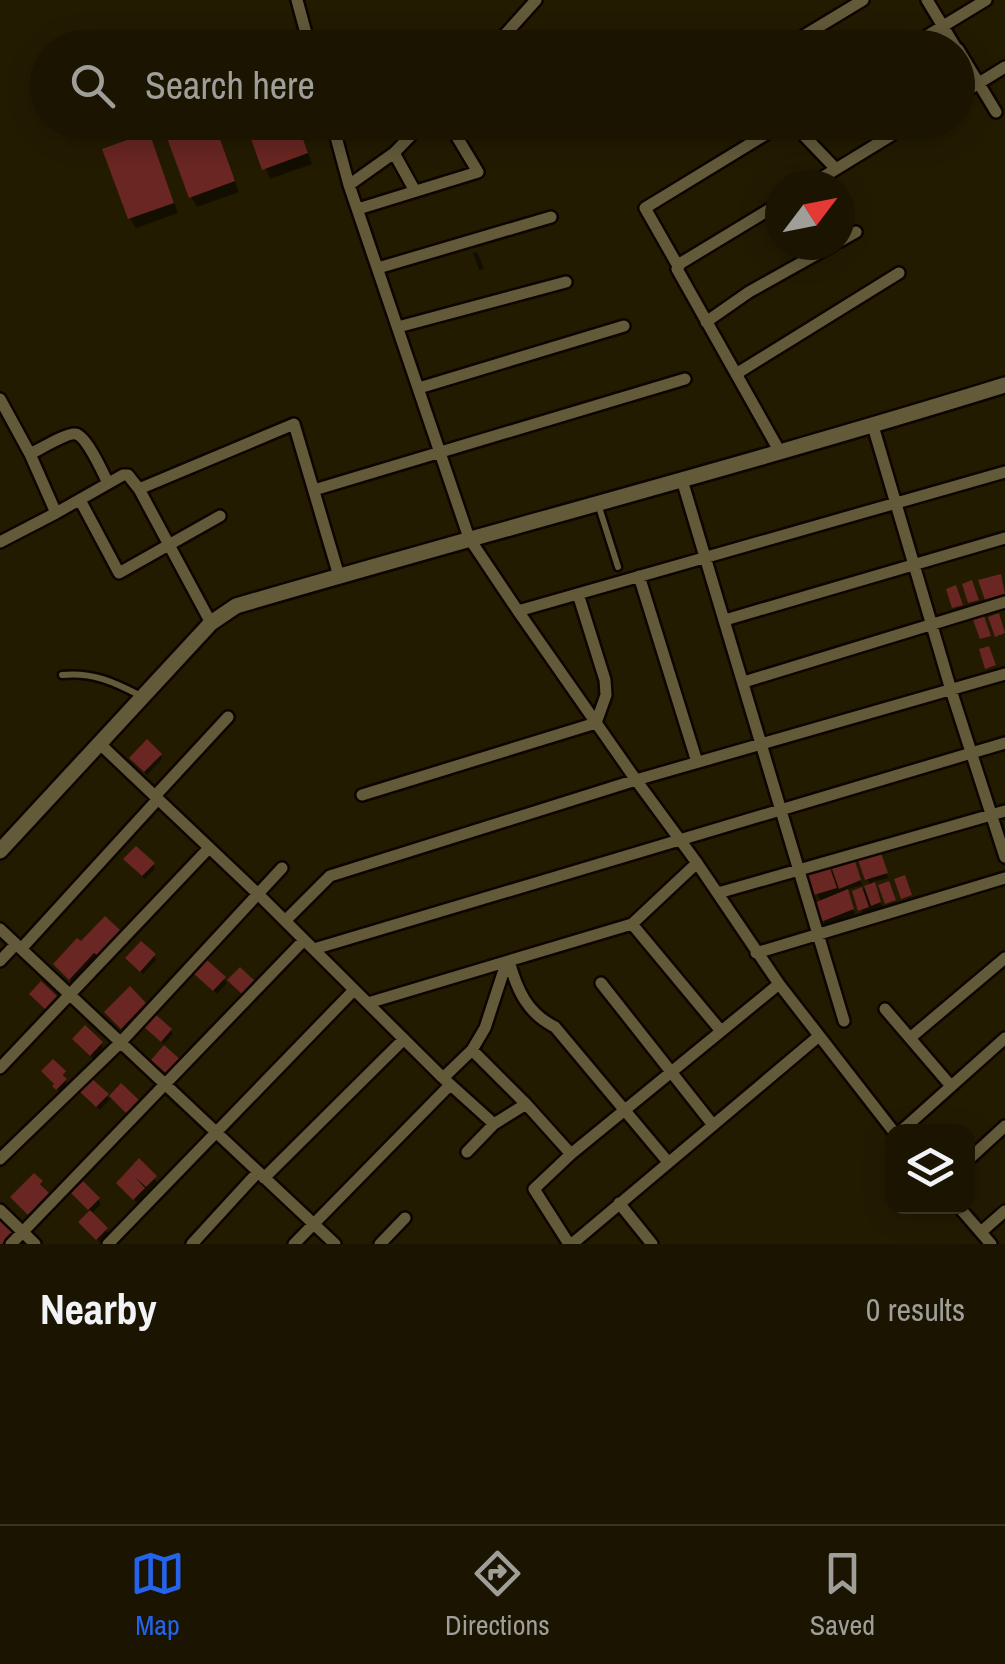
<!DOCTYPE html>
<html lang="en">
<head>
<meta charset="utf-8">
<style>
	:root { --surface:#1a1400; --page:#231d0a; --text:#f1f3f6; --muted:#9f9e99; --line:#383322; --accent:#2563eb }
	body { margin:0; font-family:"Archivo Narrow",sans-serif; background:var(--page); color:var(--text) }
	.controls { position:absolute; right:30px; bottom:30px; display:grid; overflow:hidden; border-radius:20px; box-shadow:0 5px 25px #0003 }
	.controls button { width:90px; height:90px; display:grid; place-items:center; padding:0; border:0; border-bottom:2px solid var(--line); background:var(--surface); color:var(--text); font:50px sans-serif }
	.compass { position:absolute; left:765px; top:170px; width:90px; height:90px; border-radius:50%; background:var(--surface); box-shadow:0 5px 25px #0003; rotate:58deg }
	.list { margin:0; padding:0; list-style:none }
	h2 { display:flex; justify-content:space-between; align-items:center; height:130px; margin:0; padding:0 40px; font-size:42px }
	h2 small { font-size:32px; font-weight:400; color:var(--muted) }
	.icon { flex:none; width:55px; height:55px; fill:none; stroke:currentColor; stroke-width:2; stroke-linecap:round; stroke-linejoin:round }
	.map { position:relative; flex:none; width:1005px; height:1244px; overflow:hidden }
	.search { position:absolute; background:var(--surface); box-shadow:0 5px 25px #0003; left:30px; right:30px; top:30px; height:110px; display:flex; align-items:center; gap:25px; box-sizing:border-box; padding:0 35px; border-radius:55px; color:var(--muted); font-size:38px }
	.sheet { height:280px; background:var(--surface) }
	nav { display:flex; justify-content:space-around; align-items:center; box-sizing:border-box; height:140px; border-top:2px solid var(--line); background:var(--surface); font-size:28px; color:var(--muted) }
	nav a { display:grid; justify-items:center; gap:5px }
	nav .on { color:var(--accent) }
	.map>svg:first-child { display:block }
	.shadow { fill:#0007 }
	.building { fill:#692622 }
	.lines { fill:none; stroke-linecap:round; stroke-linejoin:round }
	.lane-casing { stroke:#0c0500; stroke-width:11 }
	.street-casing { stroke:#0c0500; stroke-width:16 }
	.secondary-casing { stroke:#0c0500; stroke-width:20 }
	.lane { stroke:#635a3a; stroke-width:6 }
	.street { stroke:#635a3a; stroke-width:11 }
	.secondary { stroke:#635a3a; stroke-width:15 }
</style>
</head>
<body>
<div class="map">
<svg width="1005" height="1244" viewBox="0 0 1005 1244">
	<rect width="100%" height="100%" fill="#231b00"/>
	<!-- shadow -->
	<path class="shadow" d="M960,68L967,79L958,85V69Z
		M214,122L239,192L197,207L191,197Z
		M248,122H297L312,164L270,179Z
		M153,145L178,213L136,228L130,218Z
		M477,252L484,269L479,270L473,253Z
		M160,755L162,759L147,775L135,763Z
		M882,860L888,878L872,882L882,907L863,914L855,892L872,886L867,879Z
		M129,864H153L155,869L145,879Z
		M853,864L862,885L845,890L855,914L825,925L817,904L821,902L810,877Z
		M118,932L122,939L102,961L97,956L73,983L58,969L90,953Z
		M154,956L156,960L143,974L130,963Z
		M200,979H224L227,983L217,994Z
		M130,990L149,1012L126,1034L107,1012Z
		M170,1030L173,1034L164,1044L149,1031Z
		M77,1044H101L103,1048L93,1059Z
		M64,1073L67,1085L60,1093L55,1086Z
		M121,1086L139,1106L129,1116L112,1097L100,1110L84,1095L107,1096L109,1099Z
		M139,1162L157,1182L137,1202L121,1188Z
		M41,1183L52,1202L33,1220L13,1198Z
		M77,1198L98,1200L101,1204L91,1214L109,1234L100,1242L83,1226L91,1212Z"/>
	<!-- building -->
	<path class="building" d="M176,122H214L235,181L189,198L163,127Z
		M245,122H297L308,153L262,170Z
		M149,132L174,203L128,219L102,149Z
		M1001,574L1005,594L985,600L978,580Z
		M972,580L979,600L968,603L962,584Z
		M956,585L963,605L952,608L946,589Z
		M999,613L1005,633L995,637L988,617Z
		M984,616L991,636L980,639L973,620Z
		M989,646L996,665L985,669L979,649Z
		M147,739L162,754L144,772L129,758Z
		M136,846L155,863L142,876L123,859Z
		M881,853L888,873L865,880L858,860Z
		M855,861L861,880L839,889L832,869Z
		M830,868L837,888L814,895L807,876Z
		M905,875L912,895L901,899L894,879Z
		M889,881L896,900L885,904L878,885Z
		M875,882L881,902L871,906L864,886Z
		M862,887L869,907L858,911L852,891Z
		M848,889L854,909L821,922L814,903Z
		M105,916L120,930L97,955L94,953L69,980L53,964L77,938L81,941Z
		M141,941L156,954L140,972L125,958Z
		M207,960L226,977L213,991L194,974Z
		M240,967L257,983L244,996L227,980Z
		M41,981L57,996L45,1009L29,994Z
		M130,986L146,1003L121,1029L104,1012Z
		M155,1014L172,1029L161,1042L144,1027Z
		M85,1025L103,1042L90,1056L72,1039Z
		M164,1045L182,1061L169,1076L151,1060Z
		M53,1059L66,1071L63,1075L67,1079L56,1090L52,1086L54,1084L41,1071Z
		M91,1078L109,1094L96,1107L79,1091Z
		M121,1083L139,1100L126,1113L109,1096Z
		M139,1158L157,1176L146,1187L135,1177L145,1188L133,1200L116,1183Z
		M34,1173L43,1181L40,1184L49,1193L28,1215L10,1197Z
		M83,1181L100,1198L88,1210L71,1193Z
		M90,1210L108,1228L96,1240L78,1222Z
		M0,1212L8,1219L4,1223L14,1232L2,1244H0Z"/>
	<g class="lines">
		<defs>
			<path id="lane" d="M598,504L618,567
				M62,675C93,672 114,682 141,696"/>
			<path id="street" d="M297,0L310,48
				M927,0L956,48
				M787,46L863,0
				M493,48L536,0
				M907,48L986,0
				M958,49L996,112
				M958,96L1005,67
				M332,122L349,185L469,538L518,611L636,780L697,863L779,984L894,1132
				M791,122L836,169
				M394,153L415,191
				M349,185L394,153L424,122
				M810,185L913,122
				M358,209L478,172L448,122
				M840,241L856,232
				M678,266L645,208L786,122
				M378,268L551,217
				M706,322L749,292L833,245
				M398,327L566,282
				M736,374L899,273
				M419,388L624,326
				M0,399L30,454L56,513
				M873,426L951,690L1005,857
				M780,452L677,269L681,263L780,203
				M30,454C39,450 67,432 76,434C87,437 103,473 108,483
				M682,480L844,1021
				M139,489L294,424L339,576
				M314,490L685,379
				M80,500L119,573L220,516
				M0,542L56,513L123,475H128L139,489L211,623
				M639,576L697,762
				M518,611L1005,472
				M725,620L1005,538
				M744,682L1005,602
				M99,743L258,894L443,1078L494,1124L526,1104L571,1154L779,984
				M362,795L596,723L606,695L605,680L578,594
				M155,796L228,717
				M718,893L1005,811
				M285,921L330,876L636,780L1005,674
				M632,924L721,1031
				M0,929L335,1244
				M21,949L158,799
				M314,949L1005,743
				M756,953L1005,878
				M0,961L16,944
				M509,961C517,990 527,1013 555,1027L668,1162
				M601,983L713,1125
				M368,1003L632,924L697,863
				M885,1009L951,1086
				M910,1038L1005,958
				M472,1050L526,1104
				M0,1068L209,848
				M443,1078L472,1050L485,1028L503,973L511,969
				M900,1132L1005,1038
				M467,1152L494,1124
				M0,1159L120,1043L282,868
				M968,1160L1005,1126
				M264,1178L404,1039
				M619,1203L652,1244
				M958,1206L991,1244
				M0,1210L35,1244
				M981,1232L1005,1211
				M11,1244L304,940
				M108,1244L354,990
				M192,1244L258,1172
				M294,1244L450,1085
				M380,1244L405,1218
				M569,1244L534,1189L571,1154
				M572,1244L819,1036"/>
			<path id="secondary" d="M0,851L211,623L236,606C492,531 750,464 1005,385"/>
		</defs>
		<!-- lane casing -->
		<use href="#lane" class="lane-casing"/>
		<!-- street casing -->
		<use href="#street" class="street-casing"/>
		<!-- secondary casing -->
		<use href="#secondary" class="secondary-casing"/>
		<!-- lane -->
		<use href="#lane" class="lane"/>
		<!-- street -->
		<use href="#street" class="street"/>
		<!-- secondary -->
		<use href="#secondary" class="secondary"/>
	</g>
</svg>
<div class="controls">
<button><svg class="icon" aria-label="layers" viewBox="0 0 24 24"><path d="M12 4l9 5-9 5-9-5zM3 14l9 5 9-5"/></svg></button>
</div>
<svg class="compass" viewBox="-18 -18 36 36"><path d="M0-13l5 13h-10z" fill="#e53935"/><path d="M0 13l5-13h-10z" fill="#9f9e99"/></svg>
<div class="search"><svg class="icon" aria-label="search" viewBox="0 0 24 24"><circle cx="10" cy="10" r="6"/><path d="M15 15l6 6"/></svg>Search here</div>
</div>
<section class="sheet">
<h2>Nearby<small>0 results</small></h2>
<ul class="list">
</ul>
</section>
<nav>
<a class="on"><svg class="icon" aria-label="map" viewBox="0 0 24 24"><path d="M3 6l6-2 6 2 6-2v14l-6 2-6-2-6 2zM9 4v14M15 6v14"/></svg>Map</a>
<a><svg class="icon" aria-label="directions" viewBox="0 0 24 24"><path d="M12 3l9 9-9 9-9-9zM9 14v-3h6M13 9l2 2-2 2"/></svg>Directions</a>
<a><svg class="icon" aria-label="saved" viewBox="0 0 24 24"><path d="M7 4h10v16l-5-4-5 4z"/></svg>Saved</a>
</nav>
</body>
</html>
